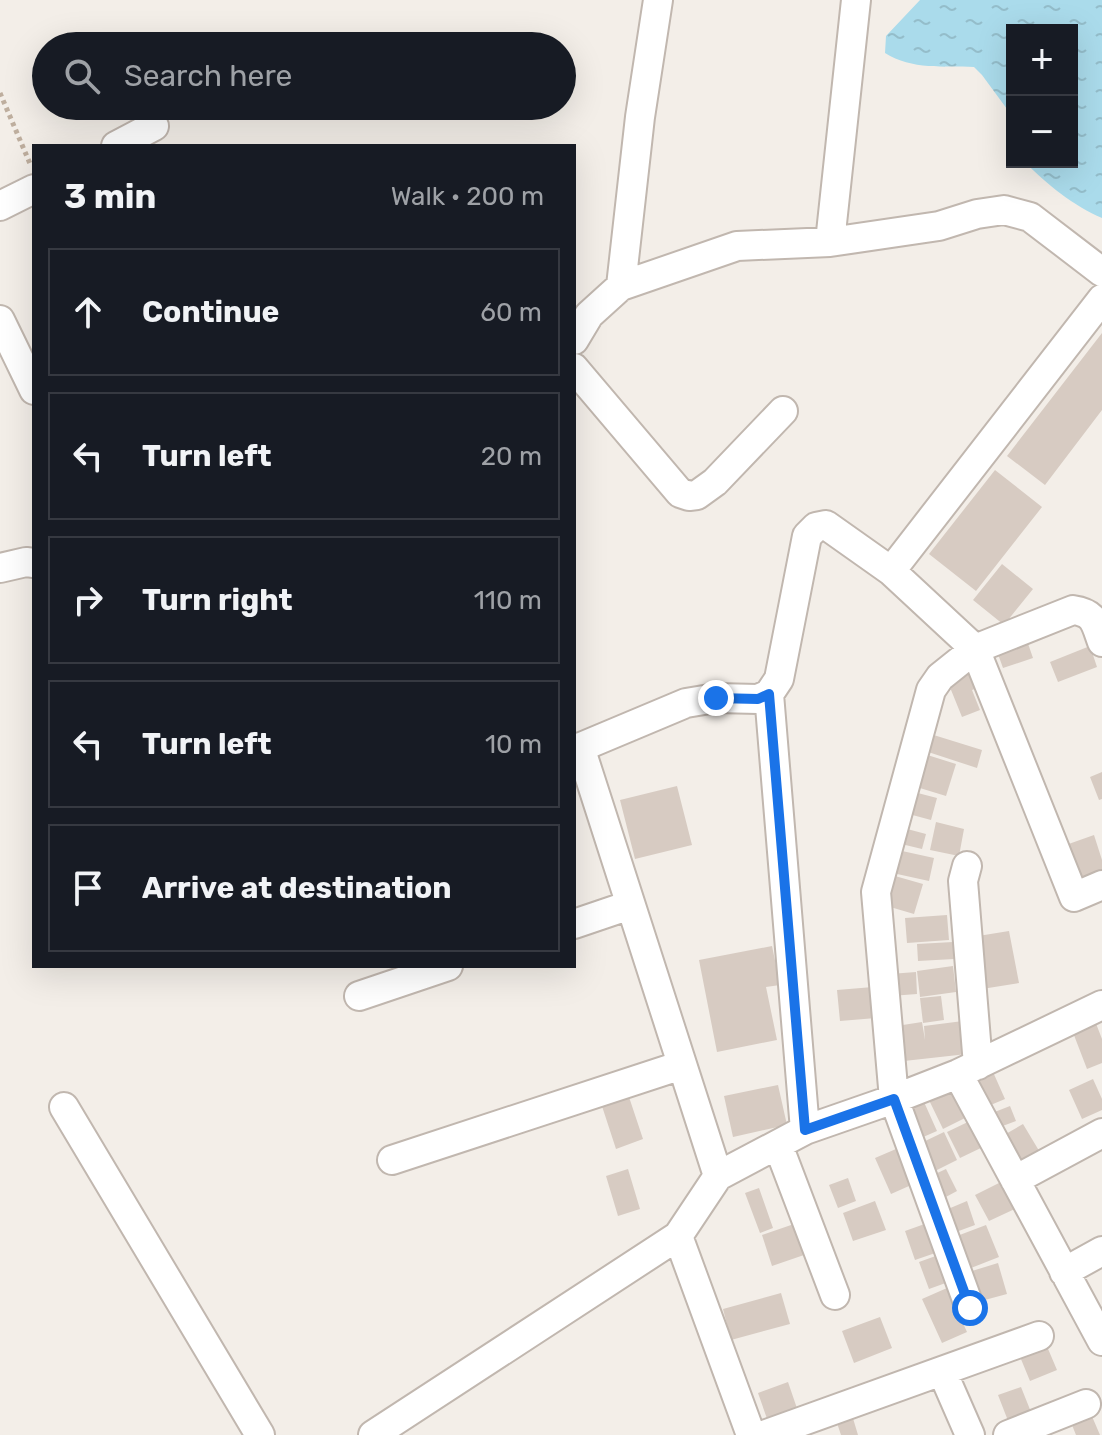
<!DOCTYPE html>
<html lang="en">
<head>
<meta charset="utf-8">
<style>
	:root { --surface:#171b24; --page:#20242c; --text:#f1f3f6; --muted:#9ea1a6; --line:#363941 }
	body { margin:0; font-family:Rubik,sans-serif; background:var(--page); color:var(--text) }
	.controls { position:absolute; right:24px; top:24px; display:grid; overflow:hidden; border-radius:0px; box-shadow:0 8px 32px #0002 }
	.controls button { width:72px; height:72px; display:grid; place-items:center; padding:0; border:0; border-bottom:2px solid var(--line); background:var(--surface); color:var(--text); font:40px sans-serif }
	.stop { position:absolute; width:24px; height:24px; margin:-18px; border:6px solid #1a73e8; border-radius:50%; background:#fff }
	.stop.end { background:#1a73e8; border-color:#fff; box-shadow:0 2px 8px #0008 }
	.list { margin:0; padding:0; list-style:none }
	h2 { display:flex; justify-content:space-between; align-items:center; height:104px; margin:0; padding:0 32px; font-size:34px }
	h2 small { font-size:26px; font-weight:400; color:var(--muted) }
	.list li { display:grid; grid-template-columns:52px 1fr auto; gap:24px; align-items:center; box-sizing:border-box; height:128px; margin:0 16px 16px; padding:0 16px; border:2px solid var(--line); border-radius:0px }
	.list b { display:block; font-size:30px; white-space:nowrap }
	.list em { font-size:26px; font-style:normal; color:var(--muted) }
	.icon { flex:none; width:44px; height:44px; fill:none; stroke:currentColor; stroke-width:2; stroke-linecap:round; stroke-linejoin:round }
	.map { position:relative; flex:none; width:1102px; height:1435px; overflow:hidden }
	.search { position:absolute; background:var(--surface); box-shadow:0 8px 32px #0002; left:32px; top:32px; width:544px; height:88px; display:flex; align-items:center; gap:20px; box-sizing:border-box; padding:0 28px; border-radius:44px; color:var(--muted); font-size:30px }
	.panel { position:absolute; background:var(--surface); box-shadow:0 8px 32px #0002; left:32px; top:144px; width:544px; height:824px; border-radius:0px }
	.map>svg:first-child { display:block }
	.water { fill:url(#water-ripples) }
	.building { fill:#d7cbc2 }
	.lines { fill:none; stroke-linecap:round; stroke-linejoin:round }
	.minor-casing { stroke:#c1b7af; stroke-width:32 }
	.path { stroke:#beae9e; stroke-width:5; stroke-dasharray:4 4; stroke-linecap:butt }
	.minor { stroke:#fff; stroke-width:28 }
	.route { stroke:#1a73e8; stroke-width:10 }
</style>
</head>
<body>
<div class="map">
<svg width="1102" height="1435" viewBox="0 0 1102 1435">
	<defs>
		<pattern id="water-ripples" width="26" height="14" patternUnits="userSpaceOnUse" patternTransform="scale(2)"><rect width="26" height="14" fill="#aadbeb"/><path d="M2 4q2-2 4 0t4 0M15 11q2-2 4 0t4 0" fill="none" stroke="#94bdca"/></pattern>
	</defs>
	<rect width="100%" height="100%" fill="#f3eee8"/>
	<!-- water -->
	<path class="water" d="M920,0H1102V218C1075,207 1045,183 1025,162H1072V30H1012V129L1007,109L982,75L974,67C944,66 912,70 885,53L886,36Z"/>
	<!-- building -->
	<path class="building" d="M1102,333V410L1045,485L1007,456Z
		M995,470L1042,507L976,591L929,554Z
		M1002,564L1033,589L1004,625L973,600Z
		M1024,632L1033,658L1003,668L994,643Z
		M1090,646L1097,667L1058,682L1050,662Z
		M977,667L985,685L972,690L980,710L962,717L947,680Z
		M924,732L982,750L977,768L919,749Z
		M921,753L956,764L946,796L910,785Z
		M1102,772V799L1099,800L1090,777Z
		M677,786L692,845L635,859L620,800Z
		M910,791L937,798L931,820L905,813Z
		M936,822L964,829L959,856L930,850Z
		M896,826L926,834L922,849L893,842Z
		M1094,835L1102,860V881L1078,889L1063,846Z
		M893,849L934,858L929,881L888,872Z
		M888,874L923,884L914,914L880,904Z
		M947,915L949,940L907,943L905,918Z
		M1009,931L1019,983L982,989L972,937Z
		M953,942L954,959L918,961L917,944Z
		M772,946L780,985L766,987L777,1040L717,1052L699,960Z
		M953,966L956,992L920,997L917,971Z
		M916,972L917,994L891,996L890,974Z
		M873,987L876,1018L840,1021L837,990Z
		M941,996L944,1020L923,1023L920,998Z
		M963,1021L967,1054L895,1062L890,1027L922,1022L925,1040L924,1026Z
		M1095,1021L1102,1039V1063L1087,1069L1072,1030Z
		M993,1072L1005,1099L981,1109L969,1083Z
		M1093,1079L1102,1099V1110L1082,1119L1069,1090Z
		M778,1085L787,1125L733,1137L724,1096Z
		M955,1085L969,1116L943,1129L928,1098Z
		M626,1088L643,1139L616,1149L599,1097Z
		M924,1102L937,1131L914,1141L901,1112Z
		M1010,1106L1016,1121L992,1130L987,1115Z
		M972,1120L985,1146L960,1158L947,1132Z
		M1023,1124L1041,1154L1014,1170L997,1139Z
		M944,1132L957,1160L933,1172L919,1144Z
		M903,1146L918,1182L891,1194L875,1158Z
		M628,1169L640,1209L618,1216L606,1176Z
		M946,1169L957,1191L944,1198L933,1175Z
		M848,1178L856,1201L838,1208L829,1185Z
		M1007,1179L1021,1206L989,1221L975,1195Z
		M759,1188L773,1228L760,1233L745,1193Z
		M875,1201L886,1230L853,1241L843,1213Z
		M967,1201L975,1225L956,1232L948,1209Z
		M933,1221L944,1250L915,1260L905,1231Z
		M794,1224L804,1255L772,1266L762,1235Z
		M986,1225L999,1257L971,1268L957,1236Z
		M944,1253L954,1280L929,1289L919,1262Z
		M998,1263L1007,1294L981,1301L972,1271Z
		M947,1288L967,1332L942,1343L922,1299Z
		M781,1293L790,1324L731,1340L723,1309Z
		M880,1317L892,1348L854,1363L842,1331Z
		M1043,1337L1057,1370L1030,1381L1016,1347Z
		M788,1382L801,1420L771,1430L758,1393Z
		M1021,1387L1035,1422L1012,1431L998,1395Z
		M1088,1407L1100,1435H1076L1068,1415Z
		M852,1415L858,1435H841L836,1420Z"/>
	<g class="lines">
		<defs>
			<path id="minor" d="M116,146L154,126
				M0,206L34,189
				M830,242L856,0
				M621,286L640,117L658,0
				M0,320L34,390
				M574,340L589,315L621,286L737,246L830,242L939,226L977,214L1004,210L1030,217L1102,272
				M574,368L680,493L689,496L697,495L715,482L783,411
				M0,568L26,562L34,563
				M891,571L1102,299
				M769,694L805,1130
				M580,747L718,1176
				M574,750L686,703L716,698L758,699L769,694L779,679L807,536L816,527L826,525L891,571L975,649L1074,897L1102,885
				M967,866L963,881L978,1065
				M574,924L630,905
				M359,996L448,966
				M958,1074L1102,1341
				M64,1107L260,1435
				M778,1145L835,1295
				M392,1160L682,1065
				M1015,1180L1102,1133
				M678,1236L751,1435
				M1064,1272L1102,1251
				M970,1308L894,1099L876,892L931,690L940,677L975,649L1073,610C1095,613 1095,623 1102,642
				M942,1371L970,1435
				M373,1435L678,1236L718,1176L805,1130L894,1099L958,1074L1102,1005
				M764,1435L1039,1336
				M1008,1435L1086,1404"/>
		</defs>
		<!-- minor casing -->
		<use href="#minor" class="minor-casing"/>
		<!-- path -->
		<path class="path" d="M0,93L31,166"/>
		<!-- minor -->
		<use href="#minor" class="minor"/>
	</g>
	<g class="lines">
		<!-- route -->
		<path class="route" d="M716,698L758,699L769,694L805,1130L894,1099L970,1308"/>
	</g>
</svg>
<div class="controls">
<button>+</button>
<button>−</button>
</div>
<div class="stop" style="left:970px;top:1308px"></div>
<div class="stop end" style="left:716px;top:698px"></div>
<div class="search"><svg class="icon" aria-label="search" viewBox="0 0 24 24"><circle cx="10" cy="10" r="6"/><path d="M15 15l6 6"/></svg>Search here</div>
<section class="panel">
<h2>3 min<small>Walk · 200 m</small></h2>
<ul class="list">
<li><svg class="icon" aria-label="ahead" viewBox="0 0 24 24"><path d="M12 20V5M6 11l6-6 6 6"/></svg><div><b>Continue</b></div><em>60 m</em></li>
<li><svg class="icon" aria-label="left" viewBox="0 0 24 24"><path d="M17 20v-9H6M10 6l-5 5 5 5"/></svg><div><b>Turn left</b></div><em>20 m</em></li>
<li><svg class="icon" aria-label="right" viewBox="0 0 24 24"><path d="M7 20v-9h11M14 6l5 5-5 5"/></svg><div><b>Turn right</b></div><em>110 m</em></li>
<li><svg class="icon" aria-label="left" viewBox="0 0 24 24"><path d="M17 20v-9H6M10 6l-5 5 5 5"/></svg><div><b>Turn left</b></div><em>10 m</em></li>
<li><svg class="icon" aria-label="arrive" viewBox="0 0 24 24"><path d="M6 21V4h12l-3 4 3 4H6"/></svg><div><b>Arrive at destination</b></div></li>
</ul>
</section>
</div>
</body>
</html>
